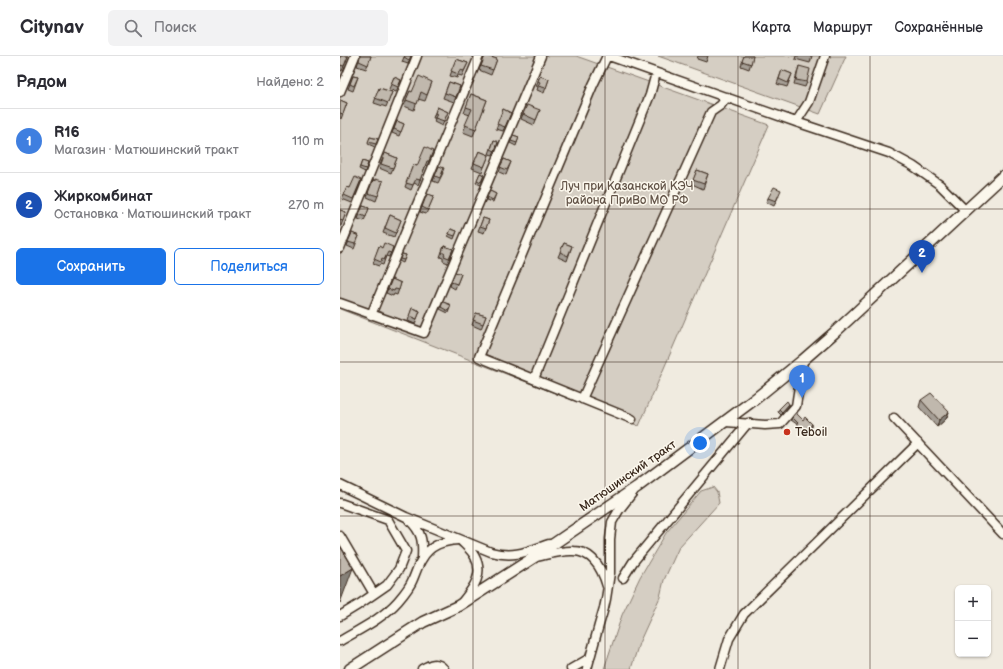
<!DOCTYPE html>
<html lang="ru">
<head>
<meta charset="utf-8">
<style>
	:root { --surface:#fff; --page:#f2f2f3; --text:#2b2b33; --muted:#7c7c81; --line:#e1e1e2; --accent:#1a73e8 }
	body { margin:0; font-family:"Balsamiq Sans",sans-serif; background:var(--page); color:var(--text) }
	.controls { position:absolute; right:12px; bottom:12px; display:grid; overflow:hidden; border-radius:6px; box-shadow:0 1px 3px #0004 }
	.controls button { width:36px; height:36px; display:grid; place-items:center; padding:0; border:0; border-bottom:1px solid var(--line); background:var(--surface); color:var(--text); font:20px sans-serif }
	.you { position:absolute; left:360px; top:387px; width:14px; height:14px; margin:-10px; border:3px solid #fff; border-radius:50%; background:#1a73e8; box-shadow:0 0 0 6px #1a73e833 }
	.badge { display:grid; place-items:center; width:26px; height:26px; border-radius:50%; background:var(--accent); color:#fff; font-size:13px; font-weight:700 }
	.pin { position:absolute; translate:-50% -33px; filter:drop-shadow(0 1px 2px #0008) }
	.pin::after { content:''; position:absolute; top:21px; width:14px; height:12px; background:inherit; clip-path:polygon(0 0,100% 0,50% 100%) }
	.list { margin:0; padding:0; list-style:none }
	h2 { display:flex; justify-content:space-between; align-items:center; height:52px; margin:0; padding:0 16px; font-size:17px }
	h2 small { font-size:13px; font-weight:400; color:var(--muted) }
	.list li { display:grid; grid-template-columns:26px 1fr auto; gap:12px; align-items:center; box-sizing:border-box; height:64px; padding:0 16px; border-top:1px solid var(--line) }
	.list b { display:block; font-size:15px; white-space:nowrap }
	.list p { margin:0; font-size:13px; white-space:nowrap; color:var(--muted) }
	.list em { font-size:13px; font-style:normal; color:var(--muted) }
	.actions { display:flex; gap:8px; padding:12px 16px }
	.actions a { flex:1; padding:9px 0; border:1px solid var(--accent); border-radius:6px; text-align:center; font-size:14px; color:var(--accent) }
	.actions .main { background:var(--accent); color:#fff }
	.icon { flex:none; width:22px; height:22px; fill:none; stroke:currentColor; stroke-width:2; stroke-linecap:round; stroke-linejoin:round }
	.map { position:relative; flex:none; width:663px; height:613px; overflow:hidden }
	header { display:flex; align-items:center; gap:24px; box-sizing:border-box; height:56px; padding:0 20px; background:var(--surface); border-bottom:1px solid var(--line) }
	header strong { font-size:19px }
	nav { display:flex; gap:22px; margin-inline-start:auto; font-size:14px }
	.search { width:280px; height:36px; background:var(--page); display:flex; align-items:center; gap:10px; box-sizing:border-box; padding:0 14px; border-radius:6px; color:var(--muted); font-size:15px }
	main { display:flex }
	aside { flex:1; background:var(--surface) }
	.map>svg:first-child { display:block }
	.green { fill:#d5cec3; stroke:#887c70 }
	.lines { fill:none; stroke-linecap:round; stroke-linejoin:round }
	.minor-casing { stroke:#3b2a1e; stroke-width:11 }
	.major-casing { stroke:#3b2a1e; stroke-width:13 }
	.minor { stroke:#fbf7ec; stroke-width:8 }
	.major { stroke:#fbf7ec; stroke-width:10 }
	.wall { fill:#a59e95; stroke:#3b2a1e }
	.shaded-wall { fill:#868179; stroke:#3b2a1e }
	.building { fill:#c0b8ad; stroke:#3b2a1e }
	.grid { fill:none; stroke:#3b2a1e; stroke-width:1; stroke-opacity:0.55 }
	.poi-dot { fill:#c8321e; stroke:#fbf7ec; stroke-width:1.5 }
	.labels { text-anchor:middle; dominant-baseline:central; stroke-width:3; stroke-linejoin:round; paint-order:stroke }
	.park-label { font-size:12px; fill:#625347; stroke:#fbf7ec }
	.poi-label { font-size:12px; fill:#3b2a1e; stroke:#fbf7ec; text-anchor:start }
	.street-label { font-size:12px; fill:#3b2a1e; stroke:#fbf7ec }
</style>
</head>
<body>
<header>
<strong>Citynav</strong>
<div class="search"><svg class="icon" aria-label="search" viewBox="0 0 24 24"><circle cx="10" cy="10" r="6"/><path d="M15 15l6 6"/></svg>Поиск</div>
<nav><a>Карта</a><a>Маршрут</a><a>Сохранённые</a></nav>
</header>
<main>
<aside>
<h2>Рядом<small>Найдено: 2</small></h2>
<ul class="list">
<li><span class="badge" style="background:#3f7fe0">1</span><div><b>R16</b><p>Магазин · Матюшинский тракт</p></div><em>110 m</em></li>
<li><span class="badge" style="background:#1a4fb4">2</span><div><b>Жиркомбинат</b><p>Остановка · Матюшинский тракт</p></div><em>270 m</em></li>
</ul>
<div class="actions"><a class="main">Сохранить</a><a>Поделиться</a></div>
</aside>
<div class="map">
<svg width="663" height="613" viewBox="0 0 663 613">
	<rect width="100%" height="100%" fill="#f0ebe0"/>
	<filter id="ink" filterUnits="userSpaceOnUse"><feTurbulence type="fractalNoise" baseFrequency=".025" numOctaves="2"/><feDisplacementMap in="SourceGraphic" scale="8" xChannelSelector="R" yChannelSelector="G"/><feConvolveMatrix kernelMatrix="1 2 1 2 8 2 1 2 1" color-interpolation-filters="sRGB"/></filter>
	<g filter="url(#ink)">
		<!-- green -->
		<path class="green" d="M0,0H236L429,69L299,370L0,253Z
			M318,0H506L480,58Z
			M373,431L377,436L379,447L339,491L324,524L320,541L299,587L291,613H264L282,559L300,521L326,477L361,435Z"/>
		<g class="lines">
			<defs>
				<path id="minor" d="M267,0L253,29L139,301L292,363
					M269,0L456,66L549,97L573,110L600,129L626,155
					M0,36L15,0
					M456,66L469,46L485,0
					M0,192L77,0
					M0,247L84,277L201,0
					M31,259L139,0
					M194,323L310,39L316,17
					M242,343L371,56L381,49L387,41
					M554,362L663,478
					M386,366L425,369L440,368L456,350L463,304
					M0,429L66,461L151,496C174,502 186,496 209,488
					M0,447L48,464L66,495L59,513L47,529L34,538L0,480
					M69,464C82,476 83,485 82,502
					M122,486C126,490 132,495 135,501C144,518 134,531 123,545
					M196,501C206,499 223,494 233,495C253,495 262,513 267,530
					M283,522L293,506L408,367
					M0,560L18,549L34,538
					M0,585C20,573 42,563 58,545C64,538 70,531 73,523C76,516 78,509 82,503C90,489 103,485 118,484
					M82,613C90,608 97,605 104,613
					M231,613L250,602
					M247,613L259,569L264,552L266,543L270,517V483L272,466L279,454L293,436
					M380,613L389,583L404,558L578,387"/>
				<path id="major" d="M10,613L83,566L118,550L193,502L297,431L415,343L463,304L494,277L663,120"/>
			</defs>
			<!-- minor casing -->
			<use href="#minor" class="minor-casing"/>
			<!-- major casing -->
			<use href="#major" class="major-casing"/>
			<!-- minor -->
			<use href="#minor" class="minor"/>
			<!-- major -->
			<use href="#major" class="major"/>
		</g>
		<!-- wall -->
		<path class="wall" d="M0,0H8L2,15L0,14Z
			M20,0H31L26,13L17,10Z
			M145,0L157,3L151,19L139,14Z
			M358,0H368L366,6L357,3Z
			M404,0H413L409,13L401,10Z
			M456,0H472L470,7L455,3Z
			M64,1H71L68,8L62,6Z
			M116,3L128,7L122,20L118,19L117,22L110,20Z
			M459,10L467,26L465,31L454,28Z
			M442,14L452,18L447,31L437,28Z
			M13,20L18,21L13,35L8,33Z
			M200,20L209,23L204,37L197,34L198,31L196,30Z
			M54,21L61,24L56,36L49,33Z
			M92,26L85,45L78,43L74,54L64,50L70,35L72,36Z
			M109,26L120,30L114,46L103,42Z
			M39,32L52,36L46,51L34,47Z
			M131,38L147,44L133,80L123,76L130,59L124,57Z
			M0,44L7,47L1,63L0,62Z
			M97,51L108,56L102,70L94,66L95,62H93Z
			M163,53L171,57L163,75L156,73Z
			M200,54L194,69L181,63L183,58Z
			M57,65L64,68L59,80L52,77Z
			M173,79L179,81L176,90L170,87Z
			M30,81L38,83L35,91L28,88Z
			M154,84L158,86L153,99L149,98Z
			M93,95L87,110L86,109L78,129L74,127L71,134L65,131L73,109L77,110Z
			M139,95L149,99L142,116L132,112Z
			M45,97L57,102L51,117L39,112Z
			M164,103L171,106L166,119L159,116Z
			M22,105L28,107L25,116L19,113Z
			M99,110L103,117L98,127L93,125Z
			M357,114L368,118L363,133L352,128Z
			M140,117L144,119L141,129L136,127Z
			M21,124L12,147L2,143L7,131L10,132Z
			M33,124L43,125L36,145L27,141Z
			M150,135L156,138L153,146L146,144Z
			M87,138L94,140L86,158L80,156Z
			M439,139L434,150L426,146L428,142Z
			M23,150L29,152L24,165L18,163Z
			M0,154L6,156L1,170H0Z
			M50,159L61,164L54,181L43,177Z
			M143,162L149,164L144,177L138,175Z
			M111,173L117,175L114,183L108,180Z
			M12,177L19,180L14,193L7,190Z
			M224,187L232,190L227,205L218,201Z
			M39,190L42,192L53,191L49,201L46,200L43,209L40,208L39,210L33,208Z
			M104,190L113,193L108,207L103,205V202L100,201Z
			M62,198L66,199L63,207L59,205Z
			M115,216L121,218L115,233L110,230Z
			M52,223L61,227L57,239L54,238L53,240L46,237Z
			M103,246L111,249L108,257L100,253Z
			M72,252L80,255L75,268L68,265Z
			M136,257L146,260L141,273L132,269Z
			M581,344L609,356L606,363L597,371L579,351Z
			M449,348V350L441,359L438,356L439,353Z
			M457,358L463,364L472,368V371L464,379L457,371L458,369L451,364L452,361Z"/>
		<!-- shaded-wall -->
		<path class="shaded-wall" d="M449,348V350L441,359L442,356Z
			M609,356L606,363L597,371L599,364Z
			M472,368V371L464,379L465,376Z
			M13,512L0,547V520Z"/>
		<!-- building -->
		<path class="building" d="M0,0H8L4,10L0,9Z
			M20,0H31L28,9L19,5Z
			M65,0H71L69,4L64,1Z
			M145,0H147L157,3L153,14L141,10Z
			M404,0H413L411,8L402,5Z
			M116,3L128,7L124,15L120,14L118,18L111,15Z
			M459,10L470,13L467,26L456,24Z
			M442,14L452,18L448,27L439,23Z
			M13,20L18,21L14,30L10,28Z
			M79,20L92,26L87,39L81,36L77,48L66,44L70,35L72,36Z
			M200,20L209,23L206,32L198,30L200,26L198,25Z
			M54,21L61,24L58,31L51,28Z
			M109,26L120,30L116,41L105,37Z
			M39,32L52,36L48,47L35,42Z
			M131,38L147,44L136,73L125,69L132,53L126,51Z
			M0,44L7,47L3,58L0,57Z
			M187,49L200,54L196,64L183,58Z
			M97,51L108,56L104,65L95,62L97,58L95,57Z
			M163,53L171,57L165,71L157,68Z
			M57,65L64,68L61,76L54,73Z
			M173,79L179,81L177,87L171,85Z
			M30,81L38,83L36,88L28,86Z
			M154,84L158,86L155,95L151,93Z
			M85,91L93,95L89,105H87L80,124L76,123L73,129L66,127L73,109L77,110Z
			M139,95L149,99L144,111L134,107Z
			M45,97L57,102L53,112L41,108Z
			M164,103L171,106L167,114L160,111Z
			M22,105L28,107L26,113L20,111Z
			M99,110L104,112L100,122L95,120Z
			M357,114L368,118L364,128L353,124Z
			M140,117L144,119L141,126L137,124Z
			M15,121L21,124L13,143L4,139L7,131L10,132Z
			M35,123L43,125L38,140L28,137L33,124L35,125Z
			M434,131L441,134L436,145L428,142Z
			M150,135L156,138L153,144L147,141Z
			M87,138L94,140L88,154L82,151Z
			M23,150L29,152L26,161L19,158Z
			M0,154L6,156L3,165L0,164Z
			M50,159L61,164L56,177L45,172Z
			M143,162L149,164L146,172L140,170Z
			M111,173L117,175L115,180L109,178Z
			M12,177L19,180L15,188L8,186Z
			M44,187L53,191L51,197L48,196L44,204L42,203L41,206L34,203L39,190L42,192Z
			M224,187L232,190L228,200L220,196Z
			M104,190L113,193L109,202L104,200L105,198L102,196Z
			M62,198L66,199L64,204L60,203Z
			M115,216L121,218L117,228L111,226Z
			M52,223L61,227L59,234L55,233L54,235L48,233Z
			M103,246L111,249L108,255L101,251Z
			M72,252L80,255L77,263L69,260Z
			M136,257L146,260L143,268L133,264Z
			M591,337L609,356L599,364L581,344Z
			M447,345L449,348L442,356L439,353Z
			M457,355V358L463,364L465,361L472,368L465,376L458,369L459,368L452,361Z
			M0,490L13,512L0,520Z"/>
	</g>
	<!-- grid -->
	<path class="grid" d="M133,0V613M265,0V613M398,0V613M530,0V613M0,153H663M0,306H663M0,460H663"/>
	<!-- markers -->
	<circle class="poi-dot" cx="447" cy="376" r="4"/>
	<g class="labels">
		<!-- park labels -->
		<g class="park-label">
			<text x="287" y="130">Луч при Казанской КЭЧ<tspan x="287" dy="14">района ПриВо МО РФ</tspan></text>
		</g>
		<!-- poi labels -->
		<g class="poi-label">
			<text x="455" y="376">Teboil</text>
		</g>
		<!-- street labels -->
		<g class="street-label">
			<text transform="translate(288 420) rotate(-35)">Матюшинский тракт</text>
		</g>
	</g>
</svg>
<div class="controls">
<button>+</button>
<button>−</button>
</div>
<div class="you"></div>
<div class="pin badge" style="left:462px;top:342px;background:#3f7fe0">1</div>
<div class="pin badge" style="left:582px;top:217px;background:#1a4fb4">2</div>
</div>
</main>
</body>
</html>
